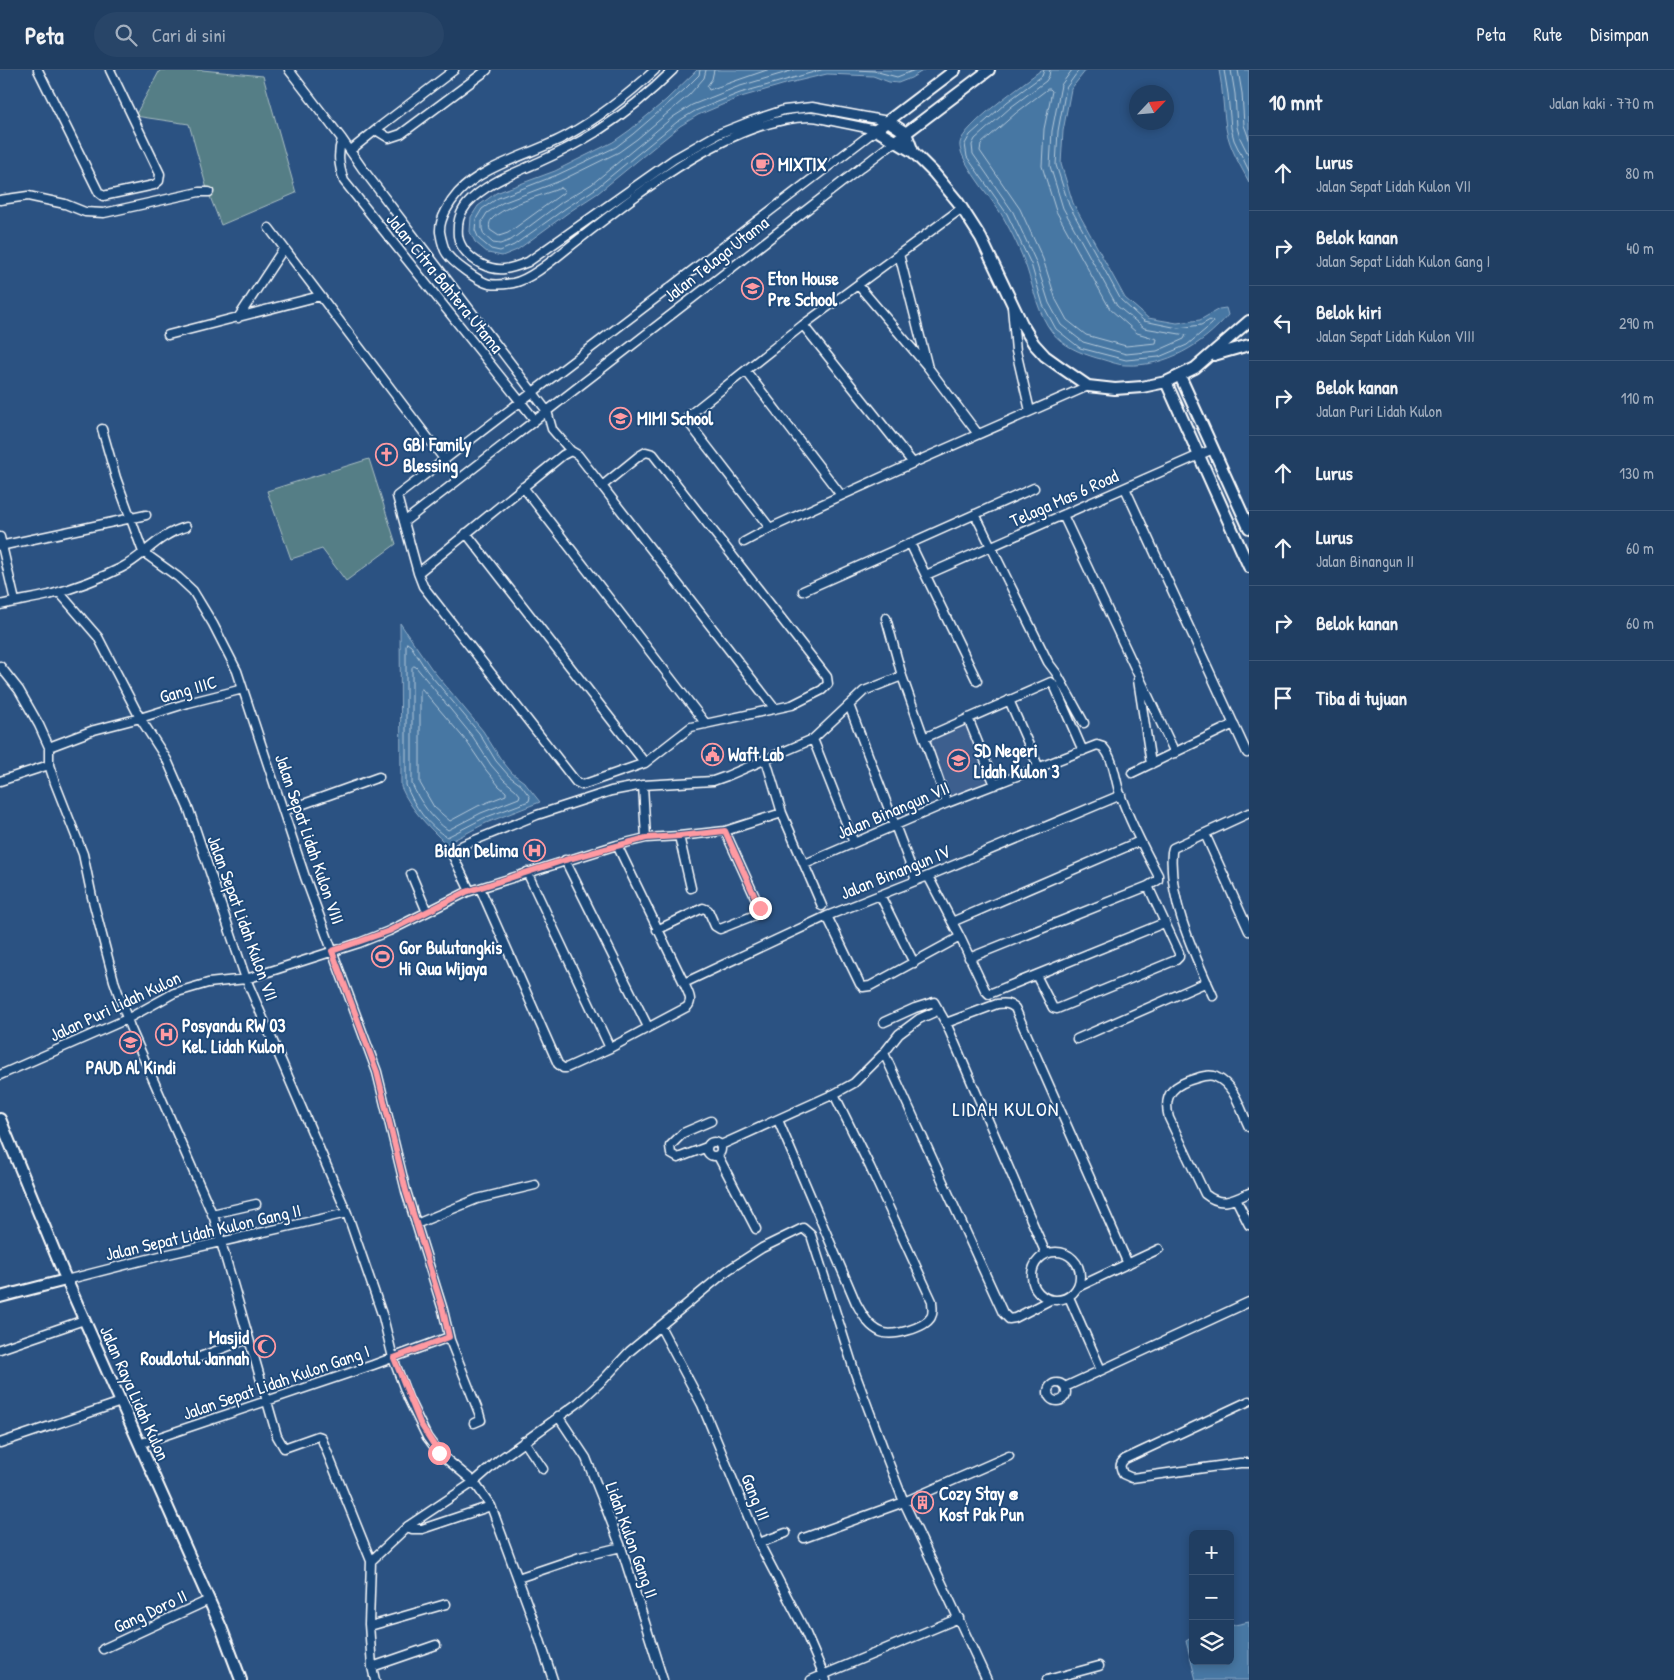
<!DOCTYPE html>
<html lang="id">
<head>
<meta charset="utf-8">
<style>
	:root { --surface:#203e62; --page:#284568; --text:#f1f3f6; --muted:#a2aebe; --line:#3d5777 }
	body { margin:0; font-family:"Patrick Hand",sans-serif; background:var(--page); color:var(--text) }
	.controls { position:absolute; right:15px; bottom:15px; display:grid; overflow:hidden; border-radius:8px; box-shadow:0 2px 8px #0003 }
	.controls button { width:45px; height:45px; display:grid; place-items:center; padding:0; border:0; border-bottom:1px solid var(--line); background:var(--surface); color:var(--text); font:25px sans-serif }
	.compass { position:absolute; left:1129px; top:15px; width:45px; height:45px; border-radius:50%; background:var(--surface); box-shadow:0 2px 8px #0003; rotate:64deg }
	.stop { position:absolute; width:15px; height:15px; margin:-11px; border:4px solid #ff9aa2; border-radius:50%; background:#fff }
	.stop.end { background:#ff9aa2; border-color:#fff; box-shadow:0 1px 5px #0008 }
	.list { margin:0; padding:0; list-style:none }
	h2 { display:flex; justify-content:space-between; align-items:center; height:65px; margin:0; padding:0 20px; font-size:21px }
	h2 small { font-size:16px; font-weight:400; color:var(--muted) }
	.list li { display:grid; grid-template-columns:32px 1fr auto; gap:15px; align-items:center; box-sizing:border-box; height:75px; padding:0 20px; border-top:1px solid var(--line) }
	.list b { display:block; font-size:19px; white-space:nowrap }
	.list p { margin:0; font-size:16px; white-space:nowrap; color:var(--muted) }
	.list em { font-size:16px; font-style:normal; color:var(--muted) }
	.icon { flex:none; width:28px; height:28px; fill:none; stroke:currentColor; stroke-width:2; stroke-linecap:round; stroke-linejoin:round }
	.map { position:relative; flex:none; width:1249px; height:1610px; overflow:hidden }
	header { display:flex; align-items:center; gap:30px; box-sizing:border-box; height:70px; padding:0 25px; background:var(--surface); border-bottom:1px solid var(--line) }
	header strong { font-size:24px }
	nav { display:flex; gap:28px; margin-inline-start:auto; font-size:18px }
	.search { width:350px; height:45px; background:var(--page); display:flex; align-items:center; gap:12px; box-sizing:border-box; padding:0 18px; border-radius:28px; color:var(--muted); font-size:19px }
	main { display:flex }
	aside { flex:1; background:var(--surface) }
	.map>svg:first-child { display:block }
	.built { fill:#3e5f8e }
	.green { fill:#547e86; stroke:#aabec2 }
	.water { fill:#4677a3; stroke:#90adc8 }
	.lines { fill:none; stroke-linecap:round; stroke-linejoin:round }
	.shore { stroke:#b5c9da; stroke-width:1 }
	.street-casing { stroke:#fff; stroke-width:11 }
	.secondary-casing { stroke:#fff; stroke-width:14 }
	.street { stroke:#1f4a7a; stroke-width:8 }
	.secondary { stroke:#1f4a7a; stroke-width:10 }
	.route { stroke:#ff9aa2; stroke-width:6 }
	.labels { text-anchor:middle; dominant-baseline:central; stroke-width:4; stroke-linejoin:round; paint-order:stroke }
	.poi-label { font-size:18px; font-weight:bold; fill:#fff; stroke:#1f4a7a; text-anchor:start }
	.street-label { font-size:18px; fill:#fff; stroke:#1f4a7a }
	.quarter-label { font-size:20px; letter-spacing:1px; fill:#fff; stroke:#1f4a7a }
</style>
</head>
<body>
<header>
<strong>Peta</strong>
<div class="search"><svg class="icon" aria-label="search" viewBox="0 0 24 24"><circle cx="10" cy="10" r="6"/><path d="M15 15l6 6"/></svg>Cari di sini</div>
<nav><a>Peta</a><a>Rute</a><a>Disimpan</a></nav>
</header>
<main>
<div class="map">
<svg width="1249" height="1610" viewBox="0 0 1249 1610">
	<rect width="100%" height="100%" fill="#2b5282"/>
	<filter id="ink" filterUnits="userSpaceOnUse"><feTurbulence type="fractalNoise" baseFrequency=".02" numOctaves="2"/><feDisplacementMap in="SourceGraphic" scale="10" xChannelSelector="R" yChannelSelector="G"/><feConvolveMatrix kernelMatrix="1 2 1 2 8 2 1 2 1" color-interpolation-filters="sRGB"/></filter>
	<g filter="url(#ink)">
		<!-- built -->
		<path class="built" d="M964,653L989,710L951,726L927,669Z"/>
		<!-- green -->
		<path class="green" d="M160,0H202L263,6L296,123L221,155L207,119L189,54L135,46Z
			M369,389L396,474L346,511L322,479L291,489L267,421Z"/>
		<!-- water -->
		<path class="water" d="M697,0H924L911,8L898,13L889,12L873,6L827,4L789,13L741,27L698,45L680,56L598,123L569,142L517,180L502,186L488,183L475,172L470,162L471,147L478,136L496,123L555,101L613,72L630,60L666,30Z
			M1041,0H1086L1071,19L1063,61L1061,94L1073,133L1125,228L1148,248L1177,253L1200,250L1219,239L1226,238L1228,245C1203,275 1166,297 1126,295C1117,295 1106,290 1097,288C1080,283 1063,276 1052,262C1038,244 1034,220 1027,199C1021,181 1012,163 1003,147C994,131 957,89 960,73C963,56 1026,12 1041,0Z
			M1219,0H1249V112C1240,95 1229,77 1226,58C1223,39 1223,19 1219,0Z
			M400,553L431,598L483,661L500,688L512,703L524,712L540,732L486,753L446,774C428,756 411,740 401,717Z
			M1249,1552V1610H1196L1186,1571L1193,1567V1591H1230V1556Z"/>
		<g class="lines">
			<!-- shore -->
			<path class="shore" d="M700,0L699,5L684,20L633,64L616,77L557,105L498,128L482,139L476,149L475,160L479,169L491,179L500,181L514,175L566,138L595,119L677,52L695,41L740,23L821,0
				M706,0L704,8L689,25L637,69L619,82L560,111L502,133L487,143L482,151V159L484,165L493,173L500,174L511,170L562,132L592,114L673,47L692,35L737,17L794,0
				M714,0L712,9L707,16L709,20L767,0
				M856,0L874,1L897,7L915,0
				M1044,0L1042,6L1007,32L970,65L965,74L967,87L1007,144L1031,194L1043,235L1056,259L1080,278L1126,290L1159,287L1187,275L1212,254L1213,252L1210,250L1201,255L1178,258L1144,251L1121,230L1069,135L1056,95L1058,61L1066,18L1079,0
				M1050,0L1049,6L1046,11L1011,37L975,69L972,75L973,84L1013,142L1036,192L1049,233L1061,255L1083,272L1126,284L1157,281L1184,269L1186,265L1144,258L1117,236L1063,138L1050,96L1052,61L1061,15L1072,0
				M1224,0L1228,24L1231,58L1234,70L1249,101
				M1231,0L1235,24L1237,57L1240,68L1249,86
				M1238,0L1242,23L1244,55L1249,69
				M1048,19H1050L1052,21L1044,59L1042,96L1056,141L1110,239L1137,263L1157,269L1156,273L1126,276L1086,265L1067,250L1056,230L1043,189L1020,139L980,81L981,74L1016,43Z
				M561,118L564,120L563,123L508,163L499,166L490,160C489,156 489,152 492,149C505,135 543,125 561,118Z
				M407,573L411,576L427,601L479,663L496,691L509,706L521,715L530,727L529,731L484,748L447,767C429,757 413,735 406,715V576Z
				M414,596L416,597L473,667L491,695L504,710L516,720L520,725L519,728L481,743L448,760C433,750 419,731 412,714V598Z
				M422,619L467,672L486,700L499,716L506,722V725L478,736L450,751L434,737L420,713V621Z"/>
			<defs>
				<path id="street" d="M38,0L99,123L103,126L154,115L159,111L160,104L110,0
					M289,0L342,69
					M655,0C628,25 599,48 566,66C533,84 483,95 458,123C450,132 439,149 440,162C441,168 444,180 447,184C453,193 478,211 489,214C495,215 507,214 513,213C534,209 564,180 582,167C641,121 733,48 810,47C818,47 826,50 833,51C848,54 862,57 876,60
					M673,0C650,23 624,44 596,62C578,73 559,83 539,92C515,103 485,113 467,134C459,144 457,153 458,166C460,178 470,188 481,194C499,203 510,199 528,192L674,89L718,64L751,51L784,40L812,37L888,51
					M376,60L389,68L401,64L487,0
					M876,60L397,426L404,452L894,72
					M351,80L382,55L454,0
					M0,130L28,126L65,134L85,142L104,143L199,122H209
					M269,158L444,389
					M899,184L927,294
					M858,215L927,296L978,364
					M1012,237L1016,281L1030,341
					M238,248L284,178
					M803,255L913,393
					M168,265L320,226
					M746,301L841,425
					M535,350L344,111C339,96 337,84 342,69L362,98L547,341L552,359L571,381
					M102,359L116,408L143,482L178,507L193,521L213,554L237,601L305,807L377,1002L406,1121L443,1240L450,1270L479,1343L481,1350L474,1353
					M602,416L639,386L646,382L653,384L827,607L828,614L822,620L792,635L691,657L645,693L582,715L576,712L423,516L418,503L563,385L571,381L578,385L775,639
					M523,417L706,654
					M1125,418L1247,683
					M975,444L1048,592L1057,604L1084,653
					M1063,445L1175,683
					M404,452L418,503
					M770,458L689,353L688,346L803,255L962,138
					M466,463L645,693
					M0,467L15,531
					M744,472L770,458L913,393L1088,316
					M910,473L977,611
					M0,476L146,445
					M926,505L1213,379
					M803,521L1034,418
					M59,522L98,567L140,648L167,690L189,740L246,909L347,1143L383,1247L393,1288L408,1328L427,1367L439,1383L474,1412L491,1436L535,1555L553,1610
					M0,535C16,531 33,529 49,525C74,518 99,509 121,498C145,486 157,465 186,457
					M886,548L902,606L947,733
					M0,596L19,620L39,655L49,677V695L55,713L83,784L92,827L114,911L130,957L214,1148L277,1366L284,1378L318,1366L321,1367L371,1491L369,1554L372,1597L375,1610
					M1138,610L1151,694
					M1009,630L1039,698
					M849,635L916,810
					M968,648L995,715
					M924,668L1051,612L1055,617L1083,681
					M813,669L854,773
					M49,677L94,660L140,648L188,633L243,619
					M766,690L782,743L822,836
					M1132,703L1234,654
					M0,711L49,695
					M643,715L646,768
					M284,741L379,707
					M1205,764L1249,861
					M679,766L691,818
					M565,790L648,957
					M805,794L947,733L1097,675L1103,677C1114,689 1115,709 1120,724C1130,752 1144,779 1158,805V810L1148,816L969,888
					M527,802L610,978
					M411,804L427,842
					M928,806L960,867L985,920L989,924L1164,853
					M480,818L558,994L563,998H566L610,978L687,937C694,930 687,921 684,913L617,775
					M470,821L453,786L456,780L463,775L537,745L611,721L643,715L713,711L727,706L813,669L864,621L902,606
					M880,825L914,893
					M827,846L860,914L863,917L870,916L960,867
					M952,852L1140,771
					M657,860L703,838L708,840L715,856L720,859L760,843V838L725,761
					M1036,905L1053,938L1057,939L1176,890L1179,887V883L1148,816
					M684,913L827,846L928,806L1121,725
					M1213,926C1194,884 1168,829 1172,782L1173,778L1249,743
					M884,952L915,938L934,932L946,953L1046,1184
					M946,953L997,934C1005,933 1009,933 1015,938L1128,1194
					M1077,969L1207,912
					M884,983L1003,1243L1009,1249L1015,1248L1050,1230
					M0,1005L127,949L174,923L208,913L246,909L359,873L389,861L467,822L617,775L646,768L679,766L725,761L782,743
					M778,1050L856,1233C863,1245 868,1256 881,1262C892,1267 925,1258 931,1247C934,1242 932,1237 932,1231L870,1097L834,1024
					M1249,1057C1241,1041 1235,1015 1216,1007C1211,1004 1203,1006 1197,1008C1175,1014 1162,1023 1169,1048L1205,1124C1221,1137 1232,1131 1249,1123
					M707 1079a7 7 0 1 1 14 0a7 7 0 1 1-14 0Z
					M721,1075L834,1024L854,1013L884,983L899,964L919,949L939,940
					M707,1077L678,1088L671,1084L670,1076L683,1063L711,1051
					M718,1086L756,1159
					M1236,1129L1249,1155
					M212,1144L256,1134
					M416,1154L477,1129L535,1115
					M1032 1206a24 24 0 1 1 48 0a24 24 0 1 1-48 0Z
					M66,1210L164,1185L347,1143
					M1078,1217L1159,1179
					M1069,1227L1101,1300
					M660,1256L702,1335L759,1473L804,1559L826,1610
					M0,1279L84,1250
					M197,1288L248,1269
					M1048 1322a9 9 0 1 1 18 0a9 9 0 1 1-18 0Z
					M1065,1317L1249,1232
					M1249,1331L1125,1389C1119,1394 1120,1397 1123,1404L1132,1408L1240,1393H1249
					M558,1346L586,1388L602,1428L621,1477L663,1610
					M524,1371L543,1399
					M0,1373L121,1332
					M139,1374L373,1295L449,1267
					M408,1456L412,1459H422L491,1436
					M804,1468L904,1432L1009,1386
					M759,1473L786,1463
					M371,1491L408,1456L474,1412L499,1390L578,1333L604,1309L630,1281L728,1200L762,1178L803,1158L811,1165L855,1303L888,1391L904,1432L987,1610
					M518,1508L580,1487L621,1477
					M370,1556L446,1534
					M103,1579L209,1530
					M372,1597L436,1575
					M811,1610L959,1548
					M1047,1610L1099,1596"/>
				<path id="secondary" d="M955,0L876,60L913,82L934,103L958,132L981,168L1023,256L1034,274L1045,286L1059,296L1088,316L1115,319L1142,317L1166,312L1195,298L1249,251
					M888,51L906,63L913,82
					M894,72L989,0
					M1214,285L1249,275
					M1180,306L1249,458
					M1166,312L1249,497
					M0,1049L63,1202L221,1557L241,1610
					M0,1227L66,1210"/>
			</defs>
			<!-- street casing -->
			<use href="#street" class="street-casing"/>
			<!-- secondary casing -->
			<use href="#secondary" class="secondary-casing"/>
			<!-- street -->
			<use href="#street" class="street"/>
			<!-- secondary -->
			<use href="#secondary" class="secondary"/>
		</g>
	</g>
	<g class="lines" filter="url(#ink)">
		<!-- route -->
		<path class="route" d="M439,1383L420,1353L394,1288L449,1267L443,1240L406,1121L377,1002L332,881L389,861L466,822L565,790L646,768L679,766L725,761L760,838"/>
	</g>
	<!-- icons -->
	<defs>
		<symbol id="cafe-ring" viewBox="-11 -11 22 22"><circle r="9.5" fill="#1f4a7a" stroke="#ff9aa2" stroke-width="1.5"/><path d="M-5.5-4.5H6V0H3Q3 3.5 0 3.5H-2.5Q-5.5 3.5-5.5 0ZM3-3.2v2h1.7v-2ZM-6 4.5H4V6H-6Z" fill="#ff9aa2"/></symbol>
		<symbol id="school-ring" viewBox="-11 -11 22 22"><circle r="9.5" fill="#1f4a7a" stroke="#ff9aa2" stroke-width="1.5"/><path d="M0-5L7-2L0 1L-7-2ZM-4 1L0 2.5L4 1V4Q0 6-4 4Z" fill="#ff9aa2"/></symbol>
		<symbol id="church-ring" viewBox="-11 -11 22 22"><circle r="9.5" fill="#1f4a7a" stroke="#ff9aa2" stroke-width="1.5"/><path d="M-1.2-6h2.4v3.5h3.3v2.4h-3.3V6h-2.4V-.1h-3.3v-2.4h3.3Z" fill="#ff9aa2"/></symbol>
		<symbol id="civic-ring" viewBox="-11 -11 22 22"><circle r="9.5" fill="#1f4a7a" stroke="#ff9aa2" stroke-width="1.5"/><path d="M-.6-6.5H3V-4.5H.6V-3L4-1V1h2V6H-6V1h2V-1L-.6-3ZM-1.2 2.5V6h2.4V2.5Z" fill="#ff9aa2"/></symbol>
		<symbol id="hospital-ring" viewBox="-11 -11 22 22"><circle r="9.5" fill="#1f4a7a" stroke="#ff9aa2" stroke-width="1.5"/><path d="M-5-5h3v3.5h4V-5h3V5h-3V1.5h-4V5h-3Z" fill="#ff9aa2"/></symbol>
		<symbol id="stadium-ring" viewBox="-11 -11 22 22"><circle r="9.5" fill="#1f4a7a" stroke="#ff9aa2" stroke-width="1.5"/><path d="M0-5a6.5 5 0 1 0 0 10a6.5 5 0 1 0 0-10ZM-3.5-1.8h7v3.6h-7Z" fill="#ff9aa2"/></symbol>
		<symbol id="mosque-ring" viewBox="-11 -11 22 22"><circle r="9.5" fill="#1f4a7a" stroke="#ff9aa2" stroke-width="1.5"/><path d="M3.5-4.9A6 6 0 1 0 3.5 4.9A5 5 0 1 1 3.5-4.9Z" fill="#ff9aa2"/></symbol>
		<symbol id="building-ring" viewBox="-11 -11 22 22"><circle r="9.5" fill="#1f4a7a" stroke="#ff9aa2" stroke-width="1.5"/><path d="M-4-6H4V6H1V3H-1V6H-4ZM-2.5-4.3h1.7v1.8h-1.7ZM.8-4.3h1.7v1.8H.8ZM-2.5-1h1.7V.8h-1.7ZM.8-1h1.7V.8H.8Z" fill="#ff9aa2"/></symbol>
	</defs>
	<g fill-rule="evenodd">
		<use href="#cafe-ring" x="750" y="82" width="25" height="25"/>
		<use href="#school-ring" x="740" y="206" width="25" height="25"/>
		<use href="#school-ring" x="608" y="336" width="25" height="25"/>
		<use href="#church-ring" x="374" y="372" width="25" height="25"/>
		<use href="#civic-ring" x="700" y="672" width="25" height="25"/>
		<use href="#school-ring" x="946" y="678" width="25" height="25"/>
		<use href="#hospital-ring" x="522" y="768" width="25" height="25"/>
		<use href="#stadium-ring" x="370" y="874" width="25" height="25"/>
		<use href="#hospital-ring" x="154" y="952" width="25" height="25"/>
		<use href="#school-ring" x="118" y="960" width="25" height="25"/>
		<use href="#mosque-ring" x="252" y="1264" width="25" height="25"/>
		<use href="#building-ring" x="910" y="1420" width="25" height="25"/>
	</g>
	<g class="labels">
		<!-- poi labels -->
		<g class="poi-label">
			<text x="778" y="94">MIXTIX</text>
			<text x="768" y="208">Eton House<tspan x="768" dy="21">Pre School</tspan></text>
			<text x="637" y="348">MIMI School</text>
			<text x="403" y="374">GBI Family<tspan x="403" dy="21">Blessing</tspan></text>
			<text x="974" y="680">SD Negeri<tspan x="974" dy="21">Lidah Kulon 3</tspan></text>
			<text x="728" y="684">Waft Lab</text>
			<text x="518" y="780" text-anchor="end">Bidan Delima</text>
			<text x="399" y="877">Gor Bulutangkis<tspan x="399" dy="21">Hi Qua Wijaya</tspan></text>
			<text x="182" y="955">Posyandu RW 03<tspan x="182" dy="21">Kel. Lidah Kulon</tspan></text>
			<text x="131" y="997" text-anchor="middle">PAUD Al Kindi</text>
			<text x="249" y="1267" text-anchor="end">Masjid<tspan x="249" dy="21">Roudlotul Jannah</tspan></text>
			<text x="939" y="1423">Cozy Stay @<tspan x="939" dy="21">Kost Pak Pun</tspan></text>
		</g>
		<!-- street labels -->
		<g class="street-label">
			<text transform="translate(716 189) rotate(-38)">Jalan Telaga Utama</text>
			<text transform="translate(445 213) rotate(51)">Jalan Citra Bahtera Utama</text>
			<text transform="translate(1064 428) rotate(-24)">Telaga Mas 6 Road</text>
			<text transform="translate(188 619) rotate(-16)">Gang IIIC</text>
			<text transform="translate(893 740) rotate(-23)">Jalan Binangun VII</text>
			<text transform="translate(310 769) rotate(71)">Jalan Sepat Lidah Kulon VIII</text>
			<text transform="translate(895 802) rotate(-22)">Jalan Binangun IV</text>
			<text transform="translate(243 848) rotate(70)">Jalan Sepat Lidah Kulon VII</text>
			<text transform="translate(115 936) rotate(-25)">Jalan Puri Lidah Kulon</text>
			<text transform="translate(203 1162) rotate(-13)">Jalan Sepat Lidah Kulon Gang II</text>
			<text transform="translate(276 1312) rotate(-19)">Jalan Sepat Lidah Kulon Gang I</text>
			<text transform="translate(135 1323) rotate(66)">Jalan Raya Lidah Kulon</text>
			<text transform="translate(756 1427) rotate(68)">Gang III</text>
			<text transform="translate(632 1470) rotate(70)">Lidah Kulon Gang II</text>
			<text transform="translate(150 1541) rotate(-25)">Gang Doro II</text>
		</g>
		<!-- quarter labels -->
		<g class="quarter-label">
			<text x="1006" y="1038">LIDAH KULON</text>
		</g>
	</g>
</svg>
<div class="controls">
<button>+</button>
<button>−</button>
<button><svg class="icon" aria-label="layers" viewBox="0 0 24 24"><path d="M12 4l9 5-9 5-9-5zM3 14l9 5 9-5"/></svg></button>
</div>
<svg class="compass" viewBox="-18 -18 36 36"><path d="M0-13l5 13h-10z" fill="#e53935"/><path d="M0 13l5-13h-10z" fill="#a2aebe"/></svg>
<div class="stop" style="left:439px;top:1383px"></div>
<div class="stop end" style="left:760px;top:838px"></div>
</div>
<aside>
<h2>10 mnt<small>Jalan kaki · 770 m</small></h2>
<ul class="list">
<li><svg class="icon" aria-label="ahead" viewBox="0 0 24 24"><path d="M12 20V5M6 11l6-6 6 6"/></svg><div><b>Lurus</b><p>Jalan Sepat Lidah Kulon VII</p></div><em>80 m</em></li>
<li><svg class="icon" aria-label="right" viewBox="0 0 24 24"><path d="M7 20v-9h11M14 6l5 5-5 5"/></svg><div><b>Belok kanan</b><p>Jalan Sepat Lidah Kulon Gang I</p></div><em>40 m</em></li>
<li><svg class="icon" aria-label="left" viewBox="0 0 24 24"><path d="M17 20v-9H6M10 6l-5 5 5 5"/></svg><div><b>Belok kiri</b><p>Jalan Sepat Lidah Kulon VIII</p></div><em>290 m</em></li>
<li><svg class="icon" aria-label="right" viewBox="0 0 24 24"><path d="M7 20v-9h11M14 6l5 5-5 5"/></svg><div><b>Belok kanan</b><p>Jalan Puri Lidah Kulon</p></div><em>110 m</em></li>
<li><svg class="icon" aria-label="ahead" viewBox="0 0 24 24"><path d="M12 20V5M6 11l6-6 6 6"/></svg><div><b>Lurus</b></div><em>130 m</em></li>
<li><svg class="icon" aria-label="ahead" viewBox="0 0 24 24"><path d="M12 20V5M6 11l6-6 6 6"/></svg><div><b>Lurus</b><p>Jalan Binangun II</p></div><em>60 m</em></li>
<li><svg class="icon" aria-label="right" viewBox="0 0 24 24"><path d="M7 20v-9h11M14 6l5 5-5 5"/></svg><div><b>Belok kanan</b></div><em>60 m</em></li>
<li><svg class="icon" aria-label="arrive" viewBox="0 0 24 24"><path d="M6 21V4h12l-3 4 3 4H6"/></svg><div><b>Tiba di tujuan</b></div></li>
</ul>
</aside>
</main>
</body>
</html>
